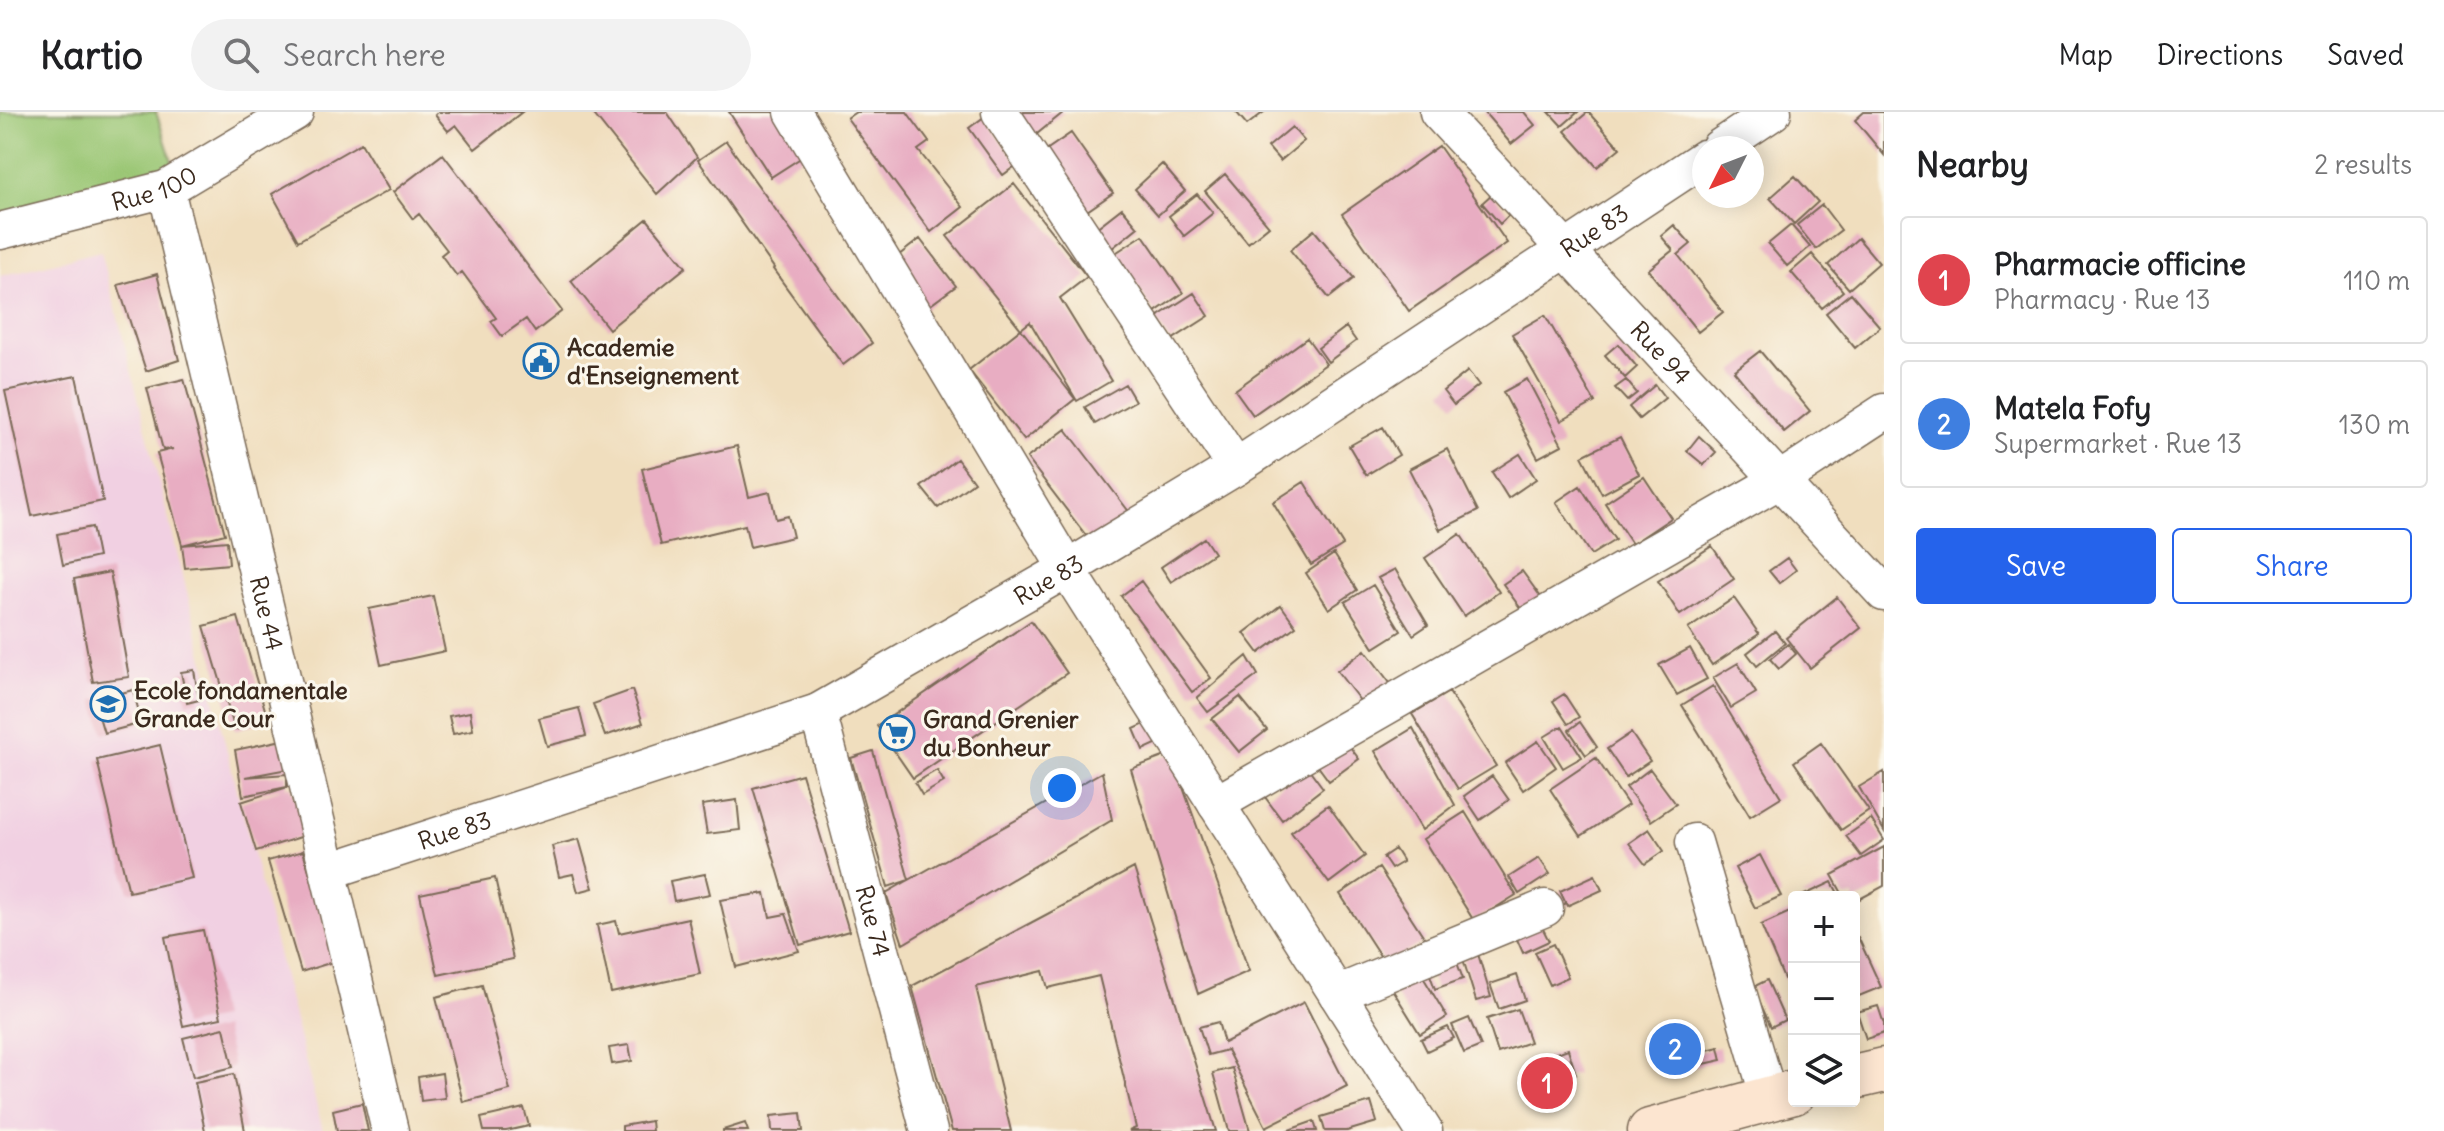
<!DOCTYPE html>
<html lang="en">
<head>
<meta charset="utf-8">
<style>
	:root { --surface:#fff; --page:#f2f2f2; --text:#202124; --muted:#757577; --line:#e0e0e0; --accent:#2563eb }
	body { margin:0; font-family:Delius,sans-serif; background:var(--page); color:var(--text) }
	.controls { position:absolute; right:24px; bottom:24px; display:grid; overflow:hidden; border-radius:8px; box-shadow:0 4px 20px #0003 }
	.controls button { width:72px; height:72px; display:grid; place-items:center; padding:0; border:0; border-bottom:2px solid var(--line); background:var(--surface); color:var(--text); font:40px sans-serif }
	.compass { position:absolute; left:1692px; top:24px; width:72px; height:72px; border-radius:50%; background:var(--surface); box-shadow:0 4px 20px #0003; rotate:228deg }
	.you { position:absolute; left:1062px; top:676px; width:28px; height:28px; margin:-20px; border:6px solid #fff; border-radius:50%; background:#1a73e8; box-shadow:0 0 0 12px #1a73e833 }
	.badge { display:grid; place-items:center; width:52px; height:52px; border-radius:50%; background:var(--accent); color:#fff; font-size:26px; font-weight:700 }
	.pin { position:absolute; translate:-50% -50%; border:4px solid #fff; box-shadow:0 2px 8px #0006 }
	.list { margin:0; padding:0; list-style:none }
	h2 { display:flex; justify-content:space-between; align-items:center; height:104px; margin:0; padding:0 32px; font-size:34px }
	h2 small { font-size:26px; font-weight:400; color:var(--muted) }
	.list li { display:grid; grid-template-columns:52px 1fr auto; gap:24px; align-items:center; box-sizing:border-box; height:128px; margin:0 16px 16px; padding:0 16px; border:2px solid var(--line); border-radius:8px }
	.list b { display:block; font-size:30px; white-space:nowrap }
	.list p { margin:0; font-size:26px; white-space:nowrap; color:var(--muted) }
	.list em { font-size:26px; font-style:normal; color:var(--muted) }
	.actions { display:flex; gap:16px; padding:24px 32px }
	.actions a { flex:1; padding:18px 0; border:2px solid var(--accent); border-radius:8px; text-align:center; font-size:28px; color:var(--accent) }
	.actions .main { background:var(--accent); color:#fff }
	.icon { flex:none; width:44px; height:44px; fill:none; stroke:currentColor; stroke-width:2; stroke-linecap:round; stroke-linejoin:round }
	.map { position:relative; flex:none; width:1884px; height:1019px; overflow:hidden }
	header { display:flex; align-items:center; gap:48px; box-sizing:border-box; height:112px; padding:0 40px; background:var(--surface); border-bottom:2px solid var(--line) }
	header strong { font-size:38px }
	nav { display:flex; gap:44px; margin-inline-start:auto; font-size:28px }
	.search { width:560px; height:72px; background:var(--page); display:flex; align-items:center; gap:20px; box-sizing:border-box; padding:0 28px; border-radius:44px; color:var(--muted); font-size:30px }
	main { display:flex }
	aside { flex:1; background:var(--surface) }
	.map>svg:first-child { display:block }
	.built { fill:#f1d0e2 }
	.green { fill:#9ac673; stroke:#6a7848; stroke-width:2 }
	.building { fill:#e8adc2 }
	.lines { fill:none; stroke-linecap:round; stroke-linejoin:round }
	.street-casing { stroke:#7a6956; stroke-width:39 }
	.secondary-casing { stroke:#7a6956; stroke-width:47 }
	.street { stroke:#fff; stroke-width:36 }
	.secondary { stroke:#fce5d0; stroke-width:44 }
	.labels { text-anchor:middle; dominant-baseline:central; stroke-width:6; stroke-linejoin:round; paint-order:stroke }
	.street-label { font-size:24px; fill:#3b2a1e; stroke:#fbf7ec }
	.poi-label { font-size:24px; font-weight:bold; fill:#3b2a1e; stroke:#fbf7ec; text-anchor:start }
</style>
</head>
<body>
<header>
<strong>Kartio</strong>
<div class="search"><svg class="icon" aria-label="search" viewBox="0 0 24 24"><circle cx="10" cy="10" r="6"/><path d="M15 15l6 6"/></svg>Search here</div>
<nav><a>Map</a><a>Directions</a><a>Saved</a></nav>
</header>
<main>
<div class="map">
<svg width="1884" height="1019" viewBox="0 0 1884 1019">
	<rect width="100%" height="100%" fill="#fbf7ec"/>
	<filter id="ink" filterUnits="userSpaceOnUse"><feTurbulence type="fractalNoise" baseFrequency=".0125" numOctaves="2"/><feDisplacementMap in="SourceGraphic" scale="16" xChannelSelector="R" yChannelSelector="G"/><feConvolveMatrix kernelMatrix="1 2 1 2 8 2 1 2 1" color-interpolation-filters="sRGB"/></filter>
	<filter id="wash" filterUnits="userSpaceOnUse"><feTurbulence type="fractalNoise" baseFrequency=".006" numOctaves="4" result="noise"/><feDisplacementMap in="SourceGraphic" scale="32" xChannelSelector="R" yChannelSelector="G"/><feGaussianBlur stdDeviation="1.8" result="paint"/><feColorMatrix in="noise" values="0 0 0 0 0 0 0 0 0 0 0 0 0 0 0 0 0 1.4 0 .05"/><feComposite in="paint" operator="in"/></filter>
	<g filter="url(#wash)">
		<rect width="100%" height="100%" fill="#f0debe"/>
		<!-- built -->
		<path class="built" d="M101,139L323,1019H0V164Z"/>
		<!-- green -->
		<path class="green" d="M0,0H156L176,61L0,105Z"/>
		<g id="blocks">
			<!-- building -->
			<path class="building" d="M438,0H522L475,37L456,13L448,19L435,3Z
				M592,0H667L697,45L657,82Z
				M729,0H784L810,40L771,65Z
				M856,0H907L929,30L918,38L963,95L931,120L847,6Z
				M1011,0H1064L1032,26Z
				M1236,0H1264L1247,13Z
				M1484,0H1524L1535,13L1511,32Z
				M1549,0H1578L1562,14Z
				M1588,0L1620,36L1597,55L1565,19Z
				M1864,0H1884V43L1855,8Z
				M984,5L1018,52L1003,63L969,16Z
				M1292,15L1304,29L1280,49L1268,35Z
				M1071,21L1113,81L1084,101L1042,41Z
				M726,29L872,231L843,253L773,157L774,156L698,48Z
				M361,31L389,78L298,129L272,82Z
				M1439,34L1507,131L1409,199L1342,102Z
				M443,42L562,199L535,220L526,207L502,224L491,209L496,206L462,160L457,164L441,143L447,138L419,102L413,107L393,80Z
				M1162,52L1185,79L1158,103L1135,77Z
				M1225,62L1269,114L1248,131L1205,79Z
				M1795,64L1818,90L1794,112L1770,86Z
				M1014,72L1087,165L1060,186L1111,269L1077,289L1030,210L1021,217L947,124Z
				M1197,82L1213,101L1184,124L1169,104Z
				M1492,82L1510,102L1500,112L1482,91Z
				M1822,93L1841,118L1816,137L1797,113Z
				M1122,96L1138,115L1111,137L1095,117Z
				M647,107L686,155L609,217L571,169Z
				M1674,113L1691,132L1678,143L1723,200L1698,220L1648,158L1673,138L1661,124Z
				M1791,113L1810,135L1787,154L1768,132Z
				M1314,118L1354,166L1329,186L1290,138Z
				M1143,123L1183,181L1155,200L1114,142Z
				M1858,126L1879,151L1849,177L1828,153Z
				M920,127L956,174L925,197L890,150Z
				M1812,142L1843,179L1822,196L1791,160Z
				M157,162L179,248L146,259L118,173Z
				M1194,181L1209,204L1170,229L1155,206Z
				M1851,181L1880,215L1855,236L1826,201Z
				M1545,203L1595,290L1561,309L1512,222Z
				M1346,215L1356,229L1328,250L1318,236Z
				M1021,217L1075,287L1024,328L969,258Z
				M1307,226L1326,252L1253,303L1235,278Z
				M1618,232L1637,255L1625,266L1605,243Z
				M1760,239L1810,299L1784,320L1734,259Z
				M1468,259L1479,273L1454,293L1443,279Z
				M76,264L103,389L32,404L5,279Z
				M184,267L225,422L182,433L157,341L173,337L163,338L147,276Z
				M1527,267L1562,333L1538,346L1503,280Z
				M1626,268L1637,281L1627,289L1615,276Z
				M1125,272L1135,289L1095,312L1085,295Z
				M1655,273L1665,286L1639,307L1629,295Z
				M1383,315L1399,343L1366,363L1349,334Z
				M1066,317L1130,401L1091,430L1027,346Z
				M1699,324L1716,340L1704,353L1687,339Z
				M1620,325L1639,362L1602,382L1582,344Z
				M737,334L749,385L770,380L776,407L788,404L793,425L750,435L745,413L661,433L642,357Z
				M1447,337L1478,399L1440,418L1409,357Z
				M1520,342L1536,367L1508,386L1492,360Z
				M957,347L974,370L938,396L921,375Z
				M1644,365L1671,406L1632,432L1605,391Z
				M1304,370L1343,433L1311,453L1273,390Z
				M1580,374L1615,428L1591,443L1556,390Z
				M92,415L98,445L63,453L57,422Z
				M1460,422L1499,480L1464,504L1425,446Z
				M1204,426L1214,441L1171,470L1161,455Z
				M227,429L229,452L185,456L182,433Z
				M1712,434L1734,467L1680,503L1658,469Z
				M1334,442L1357,478L1329,497L1306,461Z
				M1787,446L1796,458L1779,471L1769,459Z
				M1395,457L1428,513L1413,523L1378,466Z
				M1522,459L1548,495L1529,508L1503,472Z
				M110,460L129,565L93,570L74,467Z
				M1141,469L1211,566L1192,580L1121,484Z
				M1373,473L1401,519L1374,536L1345,490Z
				M433,484L445,539L381,553L369,497Z
				M1837,485L1861,516L1810,556L1786,526Z
				M1734,486L1759,522L1712,553L1688,517Z
				M1281,493L1296,514L1259,541L1244,521Z
				M238,505L268,608L235,618L204,514Z
				M1031,509L1067,561L913,666L877,614Z
				M1775,519L1785,531L1757,554L1747,541Z
				M1788,532L1796,542L1779,557L1770,547Z
				M1690,536L1707,567L1677,583L1659,553Z
				M1365,538L1396,579L1368,599L1337,559Z
				M1247,544L1258,563L1208,600L1197,586Z
				M1738,551L1756,581L1731,596L1713,566Z
				M194,558L199,588L187,591L181,560Z
				M1713,574L1781,685L1750,704L1682,593Z
				M133,578L142,611L104,621L94,588Z
				M632,578L643,611L605,624L593,592Z
				M1449,580L1496,654L1458,677L1412,602Z
				M1564,582L1579,605L1568,612L1553,589Z
				M1240,585L1267,618L1239,640L1212,607Z
				M579,596L586,624L547,634L539,606Z
				M470,600L473,618L453,622L449,604Z
				M1160,605L1169,626L1143,638L1134,617Z
				M1580,610L1597,635L1586,643L1569,618Z
				M1562,614L1582,645L1563,656L1544,625Z
				M1413,616L1455,693L1422,718L1375,639Z
				M1631,621L1650,649L1626,665L1607,637Z
				M287,627L293,656L245,665L287,662V675L243,684L235,638Z
				M1344,627L1359,647L1329,669L1315,650Z
				M1538,629L1556,655L1523,678L1505,651Z
				M1821,631L1869,699L1841,718L1794,650Z
				M160,633L192,766L129,780L97,648Z
				M873,639L909,768L1102,660L1112,708L903,832L886,781L909,768L888,775L851,646Z
				M1171,642L1249,859L1198,882L1131,657Z
				M1596,646L1628,693L1581,724L1550,677Z
				M1306,653L1323,676L1282,708L1265,685Z
				M1650,657L1676,692L1651,709L1626,675Z
				M937,658L944,670L922,683L915,671Z
				M1884,660V719L1859,675Z
				M802,662L849,819L800,833L753,676Z
				M1492,664L1509,688L1480,708L1464,684Z
				M291,674L307,723L256,739L241,690Z
				M737,688L740,718L707,722L702,693Z
				M1328,693L1365,744L1329,771L1291,720Z
				M1465,700L1516,783L1474,809L1423,727Z
				M1871,707L1884,728L1861,744L1846,724Z
				M1649,717L1664,739L1645,752L1629,731Z
				M579,727L593,776L578,780L573,762L559,765L552,734Z
				M1884,735V774L1854,790V785H1844L1832,763Z
				M1395,737L1403,750L1391,757L1383,745Z
				M303,739L336,849L301,860L268,749Z
				M1760,743L1781,784L1755,796L1735,756Z
				M1539,746L1550,762L1519,782L1509,765Z
				M1134,756L1216,1019H1129L1136,1016L1099,864L1048,876L1043,859L976,875L1011,1019H952L912,874Z
				M1379,756L1426,828L1386,853L1340,782Z
				M705,762L710,782L674,789L670,769Z
				M1595,763L1602,778L1567,794L1560,779Z
				M495,766L513,847L438,863L420,782Z
				M1832,770L1840,785H1800Z
				M765,781L770,805L786,802L799,839L736,855L720,788Z
				M1792,799L1794,862L1784,867L1761,813Z
				M688,806L700,862L611,881L597,813L616,809L619,821Z
				M1541,813L1549,829L1523,841L1516,825Z
				M203,818L221,906L183,914L165,825Z
				M1858,825L1881,875L1854,886V827Z
				M1553,832L1568,865L1550,873L1535,840Z
				M1478,842L1491,885L1476,889L1463,847Z
				M1456,848L1463,867L1435,877L1428,857Z
				M1420,860L1447,905L1420,922L1392,877Z
				M1517,863L1525,888L1499,897L1490,872Z
				M1767,868L1785,908L1771,915L1753,875Z
				M482,873L510,978L463,990L436,885Z
				M1304,890L1347,974L1266,1015L1227,938L1208,943L1199,915L1218,910L1224,931Z
				M1878,894L1884,912V921L1866,927L1857,900Z
				M1518,897L1530,930L1498,941L1487,907Z
				M1469,906L1481,934L1464,941L1452,913Z
				M1448,915L1454,926L1427,939L1421,927Z
				M224,916L233,955L193,965L183,926Z
				M629,933L632,949L612,952L609,936Z
				M1719,935L1722,948L1686,956L1683,944Z
				M1568,937L1576,962L1552,969L1545,945Z
				M1232,956L1250,1019H1229L1213,961Z
				M442,961L445,986L421,989L418,965Z
				M234,962L245,1019H205L195,970Z
				M1371,990L1377,1010L1347,1019H1325L1321,1005Z
				M362,991L368,1019H337L333,998Z
				M524,996L529,1014L506,1019H484L481,1006Z
				M801,1001L803,1019H772L771,1004Z
				M651,1009L652,1019H622V1014Z
				M1314,1009L1317,1019H1286Z
				M745,1011L748,1019H723V1018Z"/>
		</g>
	</g>
	<g filter="url(#ink)">
		<use href="#blocks" fill-opacity="0" stroke="#7a6956" stroke-width="2"/>
		<g class="lines">
			<defs>
				<g id="street">
					<path d="M793,0L1067,457L1424,1019"/>
					<path d="M1000,0L1236,355"/>
					<path id="s1" d="M1438,0L1884,481"/>
					<path d="M1719,36L1773,0"/>
					<path id="s2" d="M166,77L390,1019"/>
					<path id="s3" d="M0,119L166,77L295,0"/>
					<path id="s4" d="M818,600L929,1019"/>
					<path d="M1216,692L1780,368L1884,300"/>
					<path d="M1694,730L1769,986"/>
					<path id="s5" d="M329,759L818,600L1067,457L1236,355L1704,46"/>
					<path d="M1337,882L1545,796"/>
				</g>
				<path id="secondary" d="M1854,965L1884,958
					M1650,1019L1794,980"/>
			</defs>
			<!-- street casing -->
			<use href="#street" class="street-casing"/>
			<!-- secondary casing -->
			<use href="#secondary" class="secondary-casing"/>
			<!-- street -->
			<use href="#street" class="street"/>
			<!-- secondary -->
			<use href="#secondary" class="secondary"/>
		</g>
	</g>
	<!-- icons -->
	<defs>
		<symbol id="civic-ring" viewBox="-11 -11 22 22"><circle r="9.5" fill="#fbf7ec" stroke="#1f6fb2" stroke-width="1.5"/><path d="M-.6-6.5H3V-4.5H.6V-3L4-1V1h2V6H-6V1h2V-1L-.6-3ZM-1.2 2.5V6h2.4V2.5Z" fill="#1f6fb2"/></symbol>
		<symbol id="school-ring" viewBox="-11 -11 22 22"><circle r="9.5" fill="#fbf7ec" stroke="#1f6fb2" stroke-width="1.5"/><path d="M0-5L7-2L0 1L-7-2ZM-4 1L0 2.5L4 1V4Q0 6-4 4Z" fill="#1f6fb2"/></symbol>
		<symbol id="supermarket-ring" viewBox="-11 -11 22 22"><circle r="9.5" fill="#fbf7ec" stroke="#1f6fb2" stroke-width="1.5"/><path d="M-6-5.5h2.5l.6 2H6L4.5 2H-2.5L-4.4-4H-6ZM-1.5 3.2a1.3 1.3 0 1 0 .1 0ZM3 3.2a1.3 1.3 0 1 0 .1 0Z" fill="#1f6fb2"/></symbol>
	</defs>
	<g fill-rule="evenodd">
		<use href="#civic-ring" x="521" y="229" width="40" height="40"/>
		<use href="#school-ring" x="88" y="572" width="40" height="40"/>
		<use href="#supermarket-ring" x="877" y="601" width="40" height="40"/>
	</g>
	<g class="labels">
		<!-- street labels -->
		<g class="street-label">
			<text stroke="none"><textPath href="#s3" startOffset="160">Rue 100</textPath></text>
			<text stroke="none"><textPath href="#s5" startOffset="1428">Rue 83</textPath></text>
			<text stroke="none"><textPath href="#s1" startOffset="328">Rue 94</textPath></text>
			<text stroke="none"><textPath href="#s5" startOffset="780">Rue 83</textPath></text>
			<text stroke="none"><textPath href="#s2" startOffset="436">Rue 44</textPath></text>
			<text stroke="none"><textPath href="#s5" startOffset="132">Rue 83</textPath></text>
			<text stroke="none"><textPath href="#s4" startOffset="216">Rue 74</textPath></text>
		</g>
		<!-- poi labels -->
		<g class="poi-label">
			<text x="567" y="235">Academie<tspan x="567" dy="28">d'Enseignement</tspan></text>
			<text x="134" y="578">Ecole fondamentale<tspan x="134" dy="28">Grande Cour</tspan></text>
			<text x="923" y="607">Grand Grenier<tspan x="923" dy="28">du Bonheur</tspan></text>
		</g>
	</g>
</svg>
<div class="controls">
<button>+</button>
<button>−</button>
<button><svg class="icon" aria-label="layers" viewBox="0 0 24 24"><path d="M12 4l9 5-9 5-9-5zM3 14l9 5 9-5"/></svg></button>
</div>
<svg class="compass" viewBox="-18 -18 36 36"><path d="M0-13l5 13h-10z" fill="#e53935"/><path d="M0 13l5-13h-10z" fill="#757577"/></svg>
<div class="you"></div>
<div class="pin badge" style="left:1547px;top:971px;background:#e0444e">1</div>
<div class="pin badge" style="left:1675px;top:937px;background:#3f7fe0">2</div>
</div>
<aside>
<h2>Nearby<small>2 results</small></h2>
<ul class="list">
<li><span class="badge" style="background:#e0444e">1</span><div><b>Pharmacie officine</b><p>Pharmacy · Rue 13</p></div><em>110 m</em></li>
<li><span class="badge" style="background:#3f7fe0">2</span><div><b>Matela Fofy</b><p>Supermarket · Rue 13</p></div><em>130 m</em></li>
</ul>
<div class="actions"><a class="main">Save</a><a>Share</a></div>
</aside>
</main>
</body>
</html>
